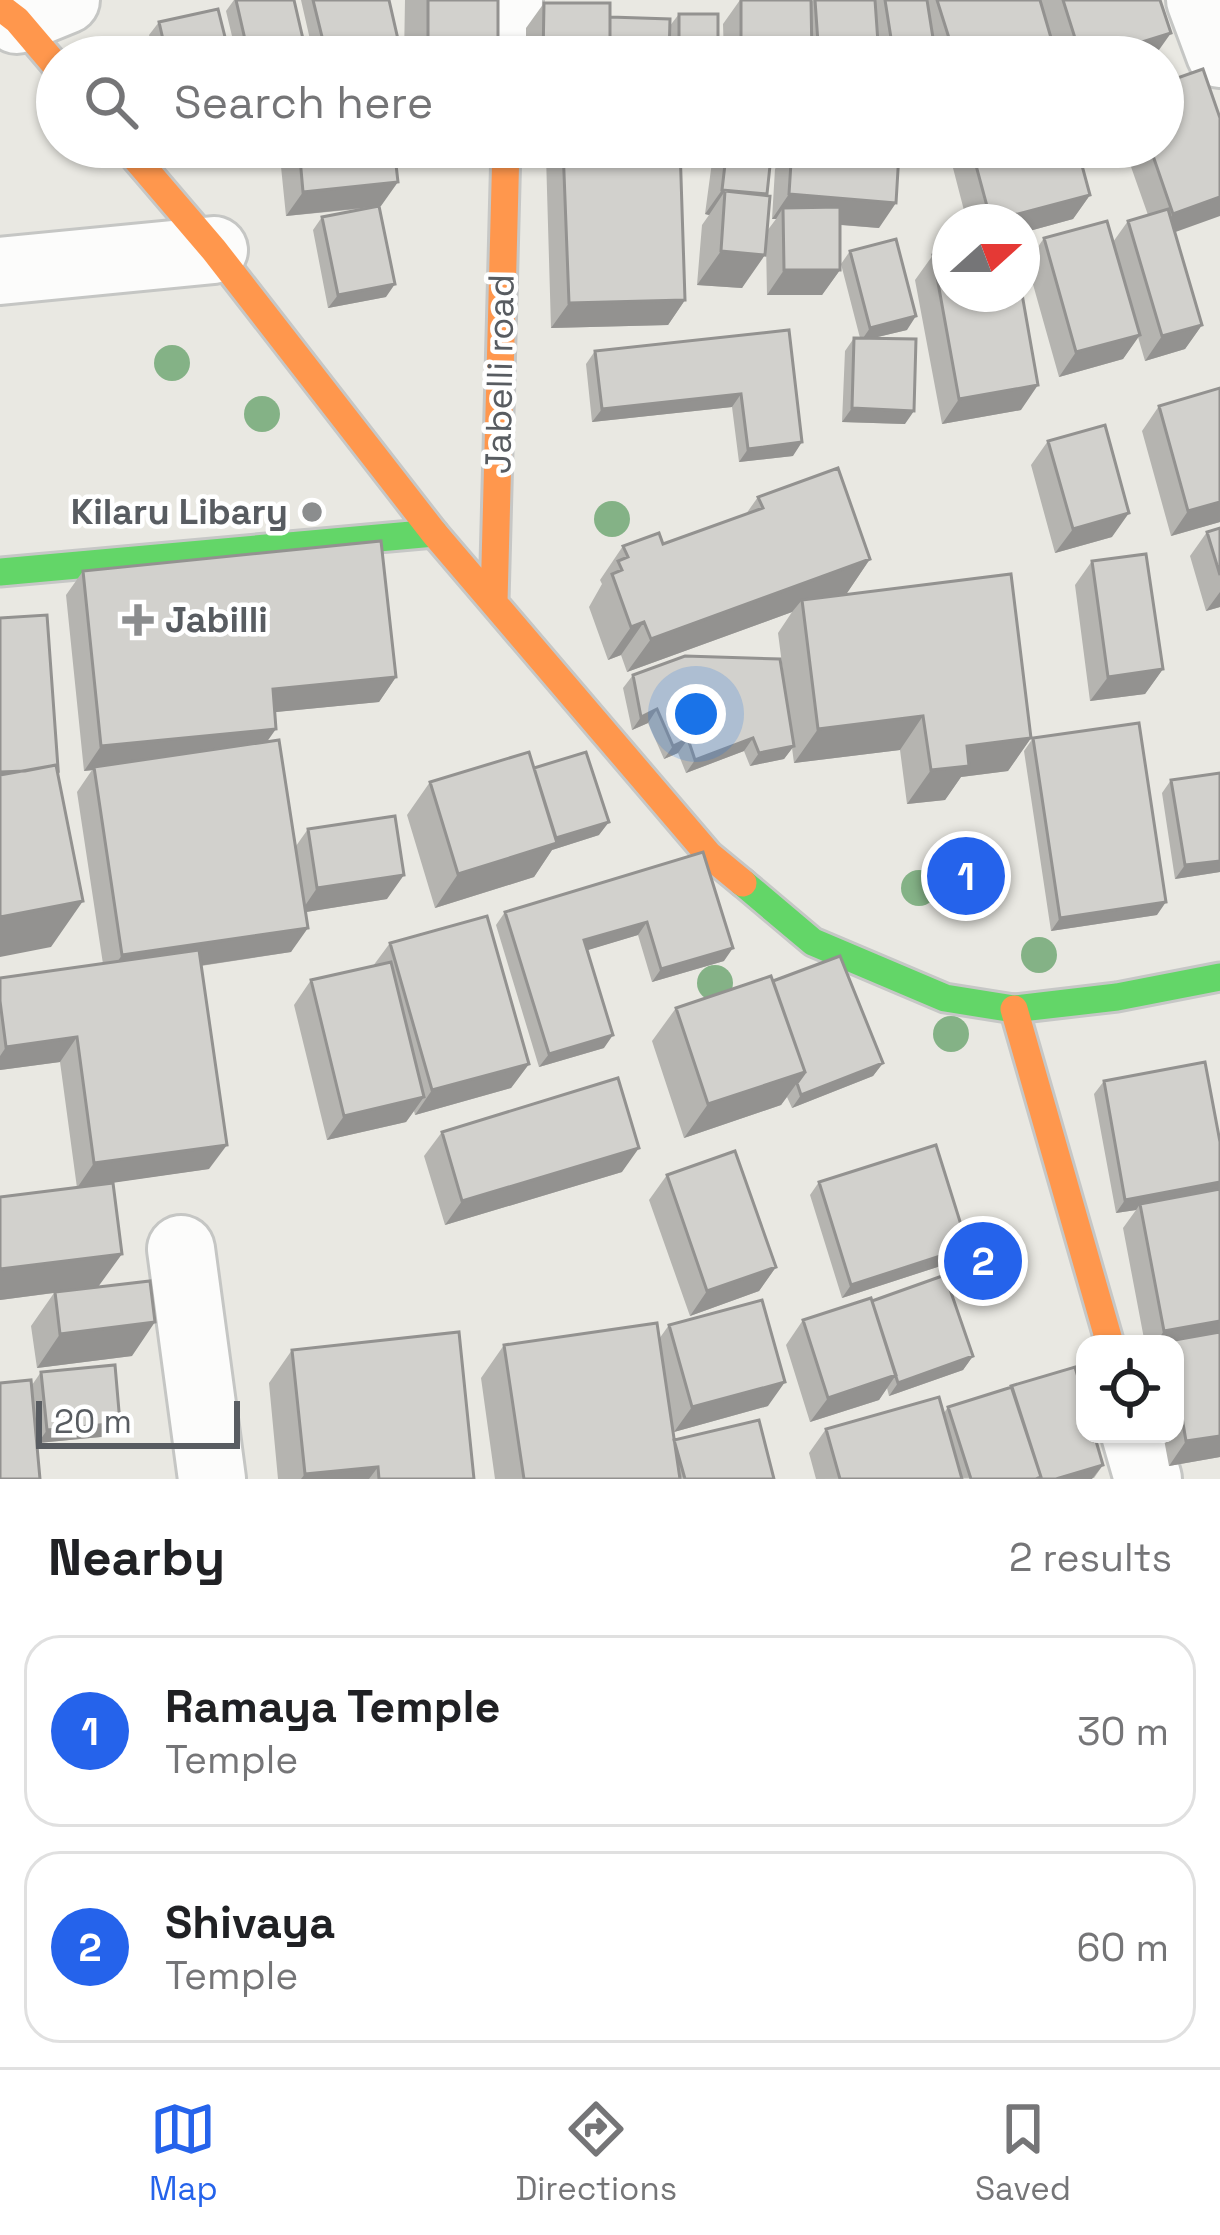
<!DOCTYPE html>
<html lang="en">
<head>
<meta charset="utf-8">
<style>
	:root { --surface:#fff; --page:#f2f2f2; --text:#202124; --muted:#757577; --line:#e0e0e0; --accent:#2563eb }
	body { margin:0; font-family:"Space Grotesk",sans-serif; background:var(--page); color:var(--text) }
	.controls { position:absolute; right:36px; bottom:36px; display:grid; overflow:hidden; border-radius:24px; box-shadow:0 3px 9px #0004 }
	.controls button { width:108px; height:108px; display:grid; place-items:center; padding:0; border:0; border-bottom:3px solid var(--line); background:var(--surface); color:var(--text); font:60px sans-serif }
	.compass { position:absolute; left:932px; top:204px; width:108px; height:108px; border-radius:50%; background:var(--surface); box-shadow:0 3px 9px #0004; rotate:69deg }
	.scale { position:absolute; left:36px; bottom:30px; width:204px; box-sizing:border-box; padding-left:12px; border:6px solid #585c61; border-top:0; font-size:33px; line-height:42px; white-space:nowrap; color:#585c61; -webkit-text-stroke:9px #fff; paint-order:stroke }
	.you { position:absolute; left:696px; top:714px; width:42px; height:42px; margin:-30px; border:9px solid #fff; border-radius:50%; background:#1a73e8; box-shadow:0 0 0 18px #1a73e833 }
	.badge { display:grid; place-items:center; width:78px; height:78px; border-radius:50%; background:var(--accent); color:#fff; font-size:39px; font-weight:700 }
	.pin { position:absolute; translate:-50% -50%; border:6px solid #fff; box-shadow:0 3px 12px #0006 }
	.list { margin:0; padding:0; list-style:none }
	h2 { display:flex; justify-content:space-between; align-items:center; height:156px; margin:0; padding:0 48px; font-size:51px }
	h2 small { font-size:39px; font-weight:400; color:var(--muted) }
	.list li { display:grid; grid-template-columns:78px 1fr auto; gap:36px; align-items:center; box-sizing:border-box; height:192px; margin:0 24px 24px; padding:0 24px; border:3px solid var(--line); border-radius:36px }
	.list b { display:block; font-size:45px; white-space:nowrap }
	.list p { margin:0; font-size:39px; white-space:nowrap; color:var(--muted) }
	.list em { font-size:39px; font-style:normal; color:var(--muted) }
	.icon { flex:none; width:66px; height:66px; fill:none; stroke:currentColor; stroke-width:2; stroke-linecap:round; stroke-linejoin:round }
	.map { position:relative; flex:none; width:1220px; height:1479px; overflow:hidden }
	.search { position:absolute; background:var(--surface); box-shadow:0 3px 9px #0004; left:36px; right:36px; top:36px; height:132px; display:flex; align-items:center; gap:30px; box-sizing:border-box; padding:0 42px; border-radius:66px; color:var(--muted); font-size:45px }
	.sheet { height:588px; background:var(--surface) }
	nav { display:flex; justify-content:space-around; align-items:center; box-sizing:border-box; height:168px; border-top:3px solid var(--line); background:var(--surface); font-size:33px; color:var(--muted) }
	nav a { display:grid; justify-items:center; gap:6px }
	nav .on { color:var(--accent) }
	.map>svg:first-child { display:block }
	.lines { fill:none; stroke-linecap:round; stroke-linejoin:round }
	.street-casing { stroke:#c5c6c4; stroke-width:72 }
	.fast-casing { stroke:#c6c7c6; stroke-width:33 }
	.slow-casing { stroke:#c6c7c6; stroke-width:33 }
	.street { stroke:#fcfcfb; stroke-width:66 }
	.fast { stroke:#63d668; stroke-width:27 }
	.slow { stroke:#ff974d; stroke-width:27 }
	.tree { fill:#84b286 }
	.wall { fill:#b5b4b0 }
	.shaded-wall { fill:#939290 }
	.building { fill:#d2d1cd; stroke:#939290; stroke-width:3 }
	.poi-dot { fill:#8b8d8e; stroke:#fff; stroke-width:4.5 }
	.labels { text-anchor:middle; dominant-baseline:central; stroke-width:9; stroke-linejoin:round; paint-order:stroke }
	.street-label { font-size:36px; fill:#585c61; stroke:#fff }
	.poi-label { font-size:36px; font-weight:bold; fill:#585c61; stroke:#fff; text-anchor:end }
</style>
</head>
<body>
<div class="map">
<svg width="1220" height="1479" viewBox="0 0 1220 1479">
	<rect width="100%" height="100%" fill="#e9e8e2"/>
	<g class="lines">
		<defs>
			<path id="street" d="M1200,0L1220,54
				M17,20L66,0
				M508,57L509,0
				M0,271L214,250
				M181,1249L212,1479
				M1135,1434L1148,1479"/>
			<path id="fast" d="M0,572L434,533
				M743,883L813,942L945,998L1014,1009L1117,997L1220,977"/>
			<path id="slow" d="M0,7L17,20L57,67
				M126,147L214,250L434,533L709,855L743,883
				M494,602L506,147
				M1014,1009L1110,1344"/>
		</defs>
		<!-- street casing -->
		<use href="#street" class="street-casing"/>
		<!-- fast casing -->
		<use href="#fast" class="fast-casing"/>
		<!-- slow casing -->
		<use href="#slow" class="slow-casing"/>
		<!-- street -->
		<use href="#street" class="street"/>
		<!-- fast -->
		<use href="#fast" class="fast"/>
		<!-- slow -->
		<use href="#slow" class="slow"/>
	</g>
	<!-- trees -->
	<g class="tree">
		<circle cx="172" cy="363" r="18"/>
		<circle cx="262" cy="414" r="18"/>
		<circle cx="612" cy="519" r="18"/>
		<circle cx="919" cy="888" r="18"/>
		<circle cx="1039" cy="955" r="18"/>
		<circle cx="715" cy="983" r="18"/>
		<circle cx="951" cy="1034" r="18"/>
	</g>
	<!-- wall -->
	<path class="wall" d="M234,0H294L306,52L302,57H237L226,11Z
		M301,0H389L402,57H314Z
		M405,0H498L497,57H404Z
		M740,0L811,2L813,0H1160L1154,57H1056L1053,50L1048,57H724L723,24Z
		M544,3L610,18L669,57H526V28Z
		M679,14L718,57H669V27Z
		M159,22L230,57H155L149,35Z
		M1163,83L1174,232L1202,325L1185,349L1145,361L1138,337L1123,359L1059,377L1027,263L1044,238L1113,242L1128,221L1148,215L1124,147H1163Z
		M279,147H394L379,207L386,297L328,308L313,230L322,217L369,208L286,216Z
		M552,147H680L685,300L668,325L551,328L546,156Z
		M714,147H772L767,194V231L776,219H772L775,169L791,147H827L879,228L840,225V270L822,295H767L766,243L742,288L697,285L702,225L709,215L705,214Z
		M968,147H1077L1090,195L1073,219L1022,233V222H967L953,168Z
		M850,251L907,330L873,338L905,424L842,422L845,351L854,338H860L841,264Z
		M933,255L1021,410L942,424L915,280Z
		M789,330L793,456L739,462L732,407L592,422L586,364L595,351Z
		M1220,388V522L1171,536L1142,431L1159,406Z
		M1048,441L1112,537L1055,553L1031,465Z
		M758,497L870,559L847,593L842,595L1031,738L1008,771L961,777L945,800L907,804L900,750L794,763L792,748L784,759L750,766L744,751L686,773L678,753L664,759L648,723L632,730L623,688L633,675L785,687L778,633L792,612L627,672L621,655L608,660L589,607L602,584L600,580L623,546L663,544L746,514Z
		M1220,528V607L1206,611L1190,556L1207,532Z
		M1092,561L1163,669L1145,694L1090,701L1075,585Z
		M83,571L396,677L379,702L275,712L267,742L296,846L308,829L387,899L306,912L291,952L201,966L209,1169L86,1186L98,1287L132,1356L37,1368L31,1326L54,1293L0,1300V1197L77,1188L60,1062L0,1070V978L103,964L77,792L92,770L84,771L66,595Z
		M1033,738L1157,915L1051,931L1024,751Z
		M534,768L599,835L552,850L534,877L435,908L407,815L430,782Z
		M1220,773V872L1175,879L1162,793L1171,780Z
		M703,852L724,961L652,982L638,935L587,950L604,1048L539,1067L496,925L505,912Z
		M390,943L529,1064L511,1088L415,1115L414,1111L406,1122L327,1140L294,1005L311,980L373,966Z
		M773,982L883,1063L873,1076L792,1108L787,1097L781,1105L684,1138L652,1041L676,1008Z
		M1104,1081L1220,1457L1169,1466L1163,1434H1175V1344H1145L1123,1228L1136,1210L1116,1213L1094,1094Z
		M442,1132L622,1172L445,1225L424,1156Z
		M667,1175L776,1267L759,1291L690,1316L649,1200Z
		M819,1182L968,1247L959,1260L842,1298L810,1195Z
		M872,1301L973,1356L963,1370L889,1396L887,1388L879,1400L810,1422L786,1345L803,1320Z
		M669,1325L768,1406L674,1432L671,1419L674,1441L774,1479H495L481,1378L504,1345L659,1339Z
		M292,1350L474,1479H278L269,1383Z
		M41,1372L111,1436L38,1443L32,1385Z
		M1011,1386L1103,1465L1094,1478L816,1479L809,1453L826,1429L944,1413L948,1407L1010,1388Z"/>
	<!-- shaded-wall -->
	<path class="shaded-wall" d="M1171,33L1154,57H1094Z
		M1054,48L1048,57H1026Z
		M428,55L498,56L426,57Z
		M398,182L381,206L286,216L303,192Z
		M722,190L767,194L725,191L709,215L705,214Z
		M789,194L896,203L879,228L784,220L783,208L776,219H772Z
		M1090,195L1073,219L1022,233V222H990Z
		M1220,197V216L1156,239L1173,214Z
		M721,251L765,255L742,288L697,285Z
		M784,270H840L822,295H767Z
		M395,284L386,297L328,308L338,295Z
		M685,300L668,325L551,328L569,303Z
		M916,316L907,330L861,341L870,328Z
		M1202,325L1185,349L1145,361L1162,336Z
		M1140,335L1123,359L1059,377L1076,352Z
		M1038,385L1021,410L942,424L959,399Z
		M741,394L732,407L592,422L602,409Z
		M852,408L914,411L905,424L842,422Z
		M802,442L793,456L739,462L748,449Z
		M1220,502V522L1171,536L1188,511Z
		M1129,513L1112,537L1055,553L1073,529Z
		M870,559L847,593L803,609L802,600L792,612L627,672L651,639Z
		M1220,592V607L1206,611Z
		M644,622L621,655L608,660L631,627Z
		M1163,669L1145,694L1090,701L1108,677Z
		M396,677L379,702L256,714L273,689Z
		M657,709L648,723L632,730L641,717Z
		M923,716L900,750L794,763L818,729Z
		M276,729L259,753L84,771L101,746Z
		M753,738L744,751L686,773L695,760Z
		M1031,738L1008,771L961,777L945,800L907,804L931,770L967,746Z
		M688,739L678,753L664,759L673,746Z
		M794,746L784,759L750,766L759,753Z
		M609,822L599,835L552,850L534,877L435,908L458,874L545,842Z
		M1220,861V872L1175,879L1185,865Z
		M404,875L387,899L300,913L317,888Z
		M83,901L51,947L0,957V917Z
		M1166,902L1157,915L1051,931L1060,918Z
		M647,922L638,935L575,954L584,940Z
		M308,928L291,952L105,980L122,955Z
		M733,948L724,961L652,982L661,969Z
		M613,1035L604,1048L539,1067L549,1054Z
		M77,1037L60,1062L0,1070V1056L6,1047Z
		M883,1063L873,1076L792,1108L801,1095Z
		M529,1064L511,1088L415,1115L432,1090Z
		M805,1072L781,1105L684,1138L708,1104Z
		M424,1097L406,1122L327,1140L344,1116Z
		M227,1145L209,1169L77,1188L94,1163Z
		M639,1148L622,1172L445,1225L462,1201Z
		M1220,1182V1191L1140,1204L1136,1210L1116,1213L1125,1200Z
		M968,1247L959,1260L842,1298L851,1285Z
		M122,1254L98,1287L0,1300V1269Z
		M776,1267L759,1291L690,1316L707,1291Z
		M1220,1321V1343L1169,1341L1167,1344H1155L1164,1331Z
		M155,1322L132,1356L37,1368L60,1334Z
		M973,1356L963,1370L889,1396L898,1383Z
		M896,1375L879,1400L810,1422L828,1398Z
		M785,1382L768,1406L674,1432L692,1407Z
		M120,1423L111,1436L38,1443L47,1430Z
		M1220,1436V1457L1169,1466L1186,1441Z
		M1103,1465L1092,1479H1056Z
		M378,1467L369,1479H301L305,1474Z"/>
	<!-- building -->
	<path class="building" d="M236,0H294L306,52L281,57H249Z
		M313,0H389L402,57H327Z
		M428,0H498V56L428,55Z
		M741,0H811L812,57H741Z
		M815,0H875L879,57H819Z
		M885,0H927L936,57H894Z
		M937,0H1040L1054,48L1026,57H955Z
		M1063,0H1160L1171,33L1094,57H1081Z
		M544,3H610V57H543Z
		M218,9L230,57H167L159,22Z
		M679,14H718V57H679Z
		M610,17L670,19L669,57H610Z
		M1203,69L1220,118V197L1173,214L1150,147H1163V83Z
		M299,147H394L398,182L303,192Z
		M563,147H680L685,300L569,303Z
		M727,147H772L767,194L722,190Z
		M792,147H827L899,153L896,203L789,194Z
		M971,147H1077L1090,195L991,221Z
		M725,191L770,196L765,255L721,251Z
		M379,206L395,284L338,295L322,217Z
		M840,207V270H784L783,208Z
		M1168,209L1202,325L1162,336L1128,221Z
		M1107,221L1140,335L1076,352L1044,238Z
		M896,239L916,316L870,328L850,251Z
		M950,252V294H1022L1038,385L959,399L933,255Z
		M789,330L802,442L748,449L741,394L602,409L595,351Z
		M854,338L916,339L914,411L852,408Z
		M1220,388V502L1188,511L1159,406Z
		M1105,425L1129,513L1073,529L1048,441Z
		M838,468L870,559L651,639L644,622L631,627L612,574L622,570L618,561L628,557L623,546L659,533L663,544L763,508L758,497Z
		M1220,528V575L1207,532Z
		M381,541L396,677L273,689L276,729L101,746L83,571Z
		M1146,554L1163,669L1108,677L1092,561Z
		M1011,574L1031,738L967,746L969,766L931,770L923,716L818,729L802,600Z
		M47,615L58,768L56,765L25,771L0,772V618Z
		M685,656L780,659L794,746L759,753L753,738L695,760L688,739L673,746L657,709L641,717L633,675Z
		M1139,723L1166,902L1060,918L1033,738Z
		M279,740L308,928L122,955L94,767Z
		M529,752L557,843L458,874L430,782Z
		M586,752L609,822L556,838L534,768Z
		M56,765L83,901L0,917V775Z
		M1220,773V861L1185,865L1171,780Z
		M395,816L404,875L317,888L308,829Z
		M703,852L733,948L661,969L647,922L584,940L613,1035L549,1054L505,912Z
		M487,916L529,1064L432,1090L390,943Z
		M199,950L227,1145L94,1163L77,1037L6,1047L0,1001V978Z
		M840,956L883,1063L801,1095L797,1083L805,1072L773,981Z
		M391,962L424,1097L344,1116L311,980Z
		M771,976L805,1072L708,1104L676,1008Z
		M1205,1062L1220,1142V1182L1125,1200L1104,1081Z
		M618,1078L639,1148L462,1201L442,1132Z
		M936,1145L968,1247L851,1285L819,1182Z
		M735,1151L776,1267L707,1291L667,1175Z
		M113,1183L122,1254L0,1269V1197Z
		M1220,1189V1321L1164,1331L1140,1204Z
		M945,1275L973,1356L898,1383L872,1301Z
		M150,1281L155,1322L60,1334L55,1292Z
		M871,1298L896,1375L828,1398L803,1320Z
		M762,1300L785,1382L692,1407L669,1325Z
		M657,1323L680,1479H524L504,1345Z
		M459,1332L474,1479H379L378,1467L305,1474L292,1350Z
		M1220,1332V1436L1186,1441L1175,1376V1344H1170L1169,1341Z
		M115,1365L120,1423L47,1430L41,1372Z
		M1075,1367L1085,1401V1434H1094L1103,1465L1056,1479H1040L1041,1477L1011,1386Z
		M31,1380L40,1479H0V1383Z
		M1012,1387L1041,1477L1036,1479H971L948,1407Z
		M939,1397L962,1479H840L826,1429Z
		M759,1420L774,1479H685L674,1440Z"/>
	<!-- markers -->
	<g class="poi-dot">
		<circle cx="312" cy="512" r="12"/>
		<path d="M132 602h12v12h12v12h-12v12h-12v-12h-12v-12h12z"/>
	</g>
	<g class="labels">
		<!-- street labels -->
		<g class="street-label">
			<text transform="translate(500 374) rotate(-89)">Jabelli road</text>
		</g>
		<!-- poi labels -->
		<g class="poi-label">
			<text x="288" y="512">Kilaru Libary</text>
			<text x="165" y="620" text-anchor="start">Jabilli</text>
		</g>
	</g>
</svg>
<div class="controls">
<button><svg class="icon" aria-label="locate" viewBox="0 0 24 24"><circle cx="12" cy="12" r="6"/><path d="M12 2v4M12 18v4M2 12h4M18 12h4"/></svg></button>
</div>
<svg class="compass" viewBox="-18 -18 36 36"><path d="M0-13l5 13h-10z" fill="#e53935"/><path d="M0 13l5-13h-10z" fill="#757577"/></svg>
<div class="scale">20 m</div>
<div class="you"></div>
<div class="pin badge" style="left:966px;top:876px">1</div>
<div class="pin badge" style="left:983px;top:1261px">2</div>
<div class="search"><svg class="icon" aria-label="search" viewBox="0 0 24 24"><circle cx="10" cy="10" r="6"/><path d="M15 15l6 6"/></svg>Search here</div>
</div>
<section class="sheet">
<h2>Nearby<small>2 results</small></h2>
<ul class="list">
<li><span class="badge">1</span><div><b>Ramaya Temple</b><p>Temple</p></div><em>30 m</em></li>
<li><span class="badge">2</span><div><b>Shivaya</b><p>Temple</p></div><em>60 m</em></li>
</ul>
</section>
<nav>
<a class="on"><svg class="icon" aria-label="map" viewBox="0 0 24 24"><path d="M3 6l6-2 6 2 6-2v14l-6 2-6-2-6 2zM9 4v14M15 6v14"/></svg>Map</a>
<a><svg class="icon" aria-label="directions" viewBox="0 0 24 24"><path d="M12 3l9 9-9 9-9-9zM9 14v-3h6M13 9l2 2-2 2"/></svg>Directions</a>
<a><svg class="icon" aria-label="saved" viewBox="0 0 24 24"><path d="M7 4h10v16l-5-4-5 4z"/></svg>Saved</a>
</nav>
</body>
</html>
